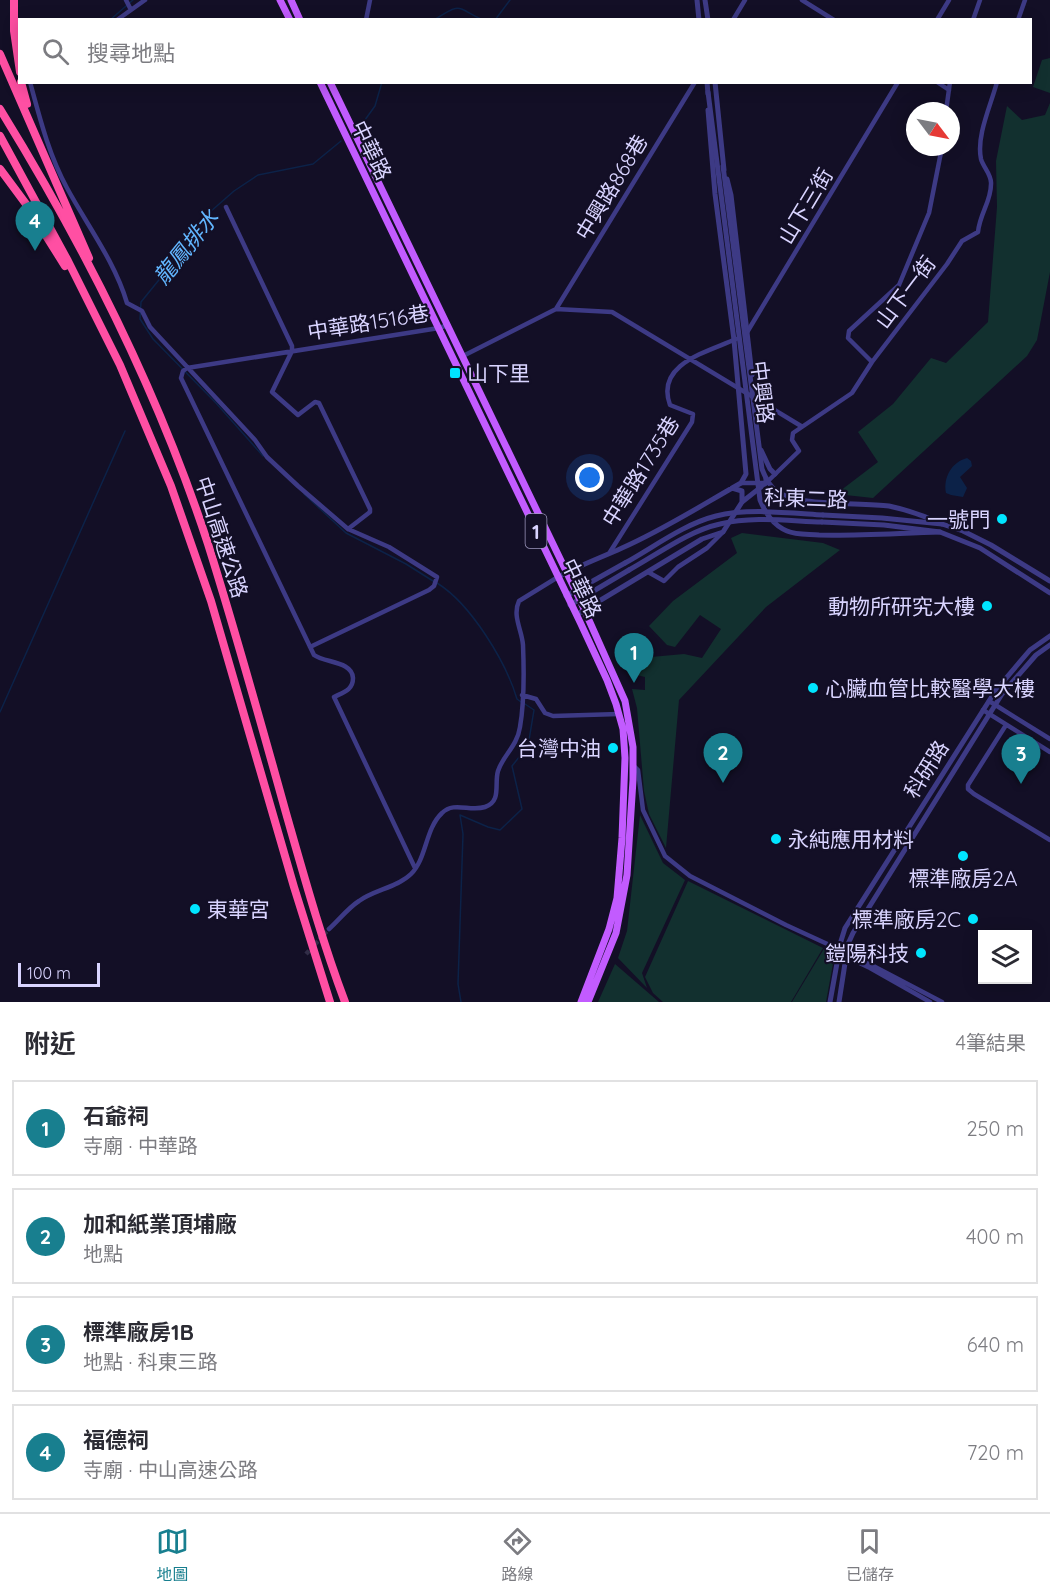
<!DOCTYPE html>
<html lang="zh-TW">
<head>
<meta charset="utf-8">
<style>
	:root { --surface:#fff; --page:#f2f2f3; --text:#2b2b33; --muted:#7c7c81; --line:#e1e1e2; --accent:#187f8f }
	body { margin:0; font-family:Quicksand,"Noto Sans TC",sans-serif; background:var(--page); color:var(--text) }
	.controls { position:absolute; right:18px; bottom:18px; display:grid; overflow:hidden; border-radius:0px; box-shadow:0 3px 15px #0003 }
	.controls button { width:54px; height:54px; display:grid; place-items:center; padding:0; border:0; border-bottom:2px solid var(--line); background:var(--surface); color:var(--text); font:30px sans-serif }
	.compass { position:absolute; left:906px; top:102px; width:54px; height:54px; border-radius:50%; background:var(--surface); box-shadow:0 3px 15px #0003; rotate:122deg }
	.scale { position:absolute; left:18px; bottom:15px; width:82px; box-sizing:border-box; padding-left:6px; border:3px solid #d9d4ff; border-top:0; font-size:16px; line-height:21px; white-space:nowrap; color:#d9d4ff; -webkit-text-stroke:4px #130f26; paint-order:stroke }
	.you { position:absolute; left:590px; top:478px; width:21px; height:21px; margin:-15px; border:4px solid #fff; border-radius:50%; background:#1a73e8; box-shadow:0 0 0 9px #1a73e833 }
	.badge { display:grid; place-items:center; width:39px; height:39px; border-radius:50%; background:var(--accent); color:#fff; font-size:20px; font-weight:700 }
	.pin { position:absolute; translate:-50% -50px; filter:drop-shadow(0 2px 3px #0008) }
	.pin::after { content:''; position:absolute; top:32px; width:21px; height:18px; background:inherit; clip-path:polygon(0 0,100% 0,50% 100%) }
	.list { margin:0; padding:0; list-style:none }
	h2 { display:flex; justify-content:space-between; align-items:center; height:78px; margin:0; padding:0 24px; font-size:26px }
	h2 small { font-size:20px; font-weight:400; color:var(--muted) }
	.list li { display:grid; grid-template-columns:39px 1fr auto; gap:18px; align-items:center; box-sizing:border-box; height:96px; margin:0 12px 12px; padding:0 12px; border:2px solid var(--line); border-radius:0px }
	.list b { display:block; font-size:22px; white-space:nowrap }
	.list p { margin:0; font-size:20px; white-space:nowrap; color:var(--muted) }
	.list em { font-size:20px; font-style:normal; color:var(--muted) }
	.icon { flex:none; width:33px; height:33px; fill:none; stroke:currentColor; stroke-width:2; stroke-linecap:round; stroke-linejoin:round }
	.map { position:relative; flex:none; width:1050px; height:1002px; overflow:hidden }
	.search { position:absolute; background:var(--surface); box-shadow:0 3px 15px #0003; left:18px; right:18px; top:18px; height:66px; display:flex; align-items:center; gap:15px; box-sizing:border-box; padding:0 21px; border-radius:0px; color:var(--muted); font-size:22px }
	.sheet { height:510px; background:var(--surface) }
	nav { display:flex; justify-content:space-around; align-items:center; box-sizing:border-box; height:84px; border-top:2px solid var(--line); background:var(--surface); font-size:16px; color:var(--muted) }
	nav a { display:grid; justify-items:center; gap:3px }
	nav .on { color:var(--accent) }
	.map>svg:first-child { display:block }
	.green { fill:#12302f }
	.water { fill:#0c2248 }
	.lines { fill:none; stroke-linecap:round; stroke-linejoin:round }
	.stream { stroke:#0c2248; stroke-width:1.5 }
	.minor-tunnel { stroke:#312d47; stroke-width:4.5; stroke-dasharray:4.5 2; stroke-linecap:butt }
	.minor { stroke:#3d3a85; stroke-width:4.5 }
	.tertiary { stroke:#3d3a85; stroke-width:5 }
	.primary { stroke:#c25bff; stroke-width:7 }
	.motorway { stroke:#ff4fa3; stroke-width:8 }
	.tertiary-bridge { stroke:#3d3a85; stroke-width:5 }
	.poi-dot { fill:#00e5ff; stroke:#130f26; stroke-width:2 }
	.labels { text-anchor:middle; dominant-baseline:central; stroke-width:4.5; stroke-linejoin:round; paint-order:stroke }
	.shield { fill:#130f26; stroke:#9e99be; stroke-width:1.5 }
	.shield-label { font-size:20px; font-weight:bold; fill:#d9d4ff }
	.street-label { font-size:21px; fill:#d9d4ff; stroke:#130f26 }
	.poi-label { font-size:21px; fill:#d9d4ff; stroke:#130f26; text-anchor:end }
	.water-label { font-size:22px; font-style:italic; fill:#62b6ff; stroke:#130f26 }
</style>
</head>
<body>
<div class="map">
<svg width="1050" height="1002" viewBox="0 0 1050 1002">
	<rect width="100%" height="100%" fill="#130f26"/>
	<!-- green -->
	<path class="green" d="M1050,58V93L1033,87L1042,60Z
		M1050,103V272L1037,340L1027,356L873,498L836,494L878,462L858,432L893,404L931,358L946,363L988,322L997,207L996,161L1007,106L1022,120L1045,115Z
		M742,533L823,543L840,550L766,607L679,700L666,848L649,814L644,791L637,708L632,689L645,690V677L633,674L640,658L684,654L702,658L721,629L700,615L675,647L667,645L649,626L673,601L737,553L731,538Z
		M640,815L663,863L685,880L642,973L647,988L618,958L627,931Z
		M688,881L823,948L791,1002H663L653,993L645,977Z
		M825,947L834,958L826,1002H792Z
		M615,964L659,1002H598Z"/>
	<!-- water -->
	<path class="water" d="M967,458L971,461L972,466L960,477L967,488L963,497L951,495L946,493C943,477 952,462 967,458Z"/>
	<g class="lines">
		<!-- stream -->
		<path class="stream" d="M110,20L133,0
			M434,20C463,1 456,8 483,20
			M495,20L510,0
			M362,124L375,106L382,82
			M263,456L216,403L153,339L140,319L141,302L167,270L183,244L210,212L234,191L258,175L313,164L341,141
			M304,494L346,533L406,564L433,581
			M437,583C471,604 506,662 517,699L521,702
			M0,712L125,431
			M461,1002L458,984L463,834L460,815L488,827L500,830L522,809L512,766L528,746L534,710L525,704"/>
		<!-- minor-tunnel -->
		<path class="minor-tunnel" d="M306,954L329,929"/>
		<!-- minor -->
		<path class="minor" d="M126,0L130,8
			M802,0L834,20
			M117,20L145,0
			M366,20L370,0
			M733,20L745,0
			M937,20L949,0
			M973,20L980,0
			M1018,20L1025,0
			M30,82C40,119 49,155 67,188C87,225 115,262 127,303L142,311L150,327L255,440L267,457L298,486L348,529L389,547L437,577L434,586L429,590L310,647
			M937,82L949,90
			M946,111L950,82
			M226,207L292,346V351
			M556,309L695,82
			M746,334L898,82
			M292,351L272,392L298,415L315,402L319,403L370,509V512L348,529
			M463,356L556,309L612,312L801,426
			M872,362L848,338L849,331L899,285L929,213L942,147
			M741,483H766L799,451L792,440L793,433L852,393L872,362L947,264L962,241L978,232C980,213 991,202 991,184C992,175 983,167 981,159C976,136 991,105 997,82
			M610,552L692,422L693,414L670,405C655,364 707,352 736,339
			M648,572L664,581L678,567L707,548L723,532
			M522,695L536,699L545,713L553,716L619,714
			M989,701L1050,739
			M983,710L1050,752
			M1006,725L968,785V789L974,794L1050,840
			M633,765L638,770L643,810L665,856L690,876L786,925L860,959L942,1002
			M415,868L334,697C344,692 353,690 353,678C352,661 325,663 314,655L181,378L183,371L187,368L439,328L448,325
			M329,929C339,920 348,908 359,901C374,890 398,887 411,874C427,858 425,829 442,813C454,801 470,812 485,807C502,801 494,784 498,771C503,755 517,747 520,727C524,704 524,669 523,645C522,630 512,616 519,601L558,577
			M845,956L870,968L930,1002"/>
		<!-- tertiary -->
		<path class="tertiary" d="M697,0L699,20
			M705,0L708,20
			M707,82L708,94
			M715,82L724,170
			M727,179L731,195L752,375
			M761,450L770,469L775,474
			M732,488L742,491V502
			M823,515L882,518L942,524L963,531L991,545L1050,581
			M822,522L884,525L940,532L980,548L1050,593
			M558,577C578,566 600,558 622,548C663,530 702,505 741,483L746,474L734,340L715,194L708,110
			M566,596L625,563
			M570,605L629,570
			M576,615L702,539L723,532L742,502L766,483V478
			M830,1002L841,941L845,928L996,690L1030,650L1050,636
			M839,1002L848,944L853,933L1002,694L1036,655L1050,645"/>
		<!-- primary -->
		<path class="primary" d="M280,0L290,20
			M291,0L300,20
			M320,82L580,622L607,680L616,704L623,729L625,758L622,838L617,898L609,929L581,1002
			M330,82L580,600L625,701L633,747V780L627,875L616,933L588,1002"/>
		<!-- motorway -->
		<path class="motorway" d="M14,0V31L20,72
			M0,54L89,258
			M21,82L27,104
			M0,109C84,245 158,391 208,544C236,633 261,723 286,813C304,876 322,941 345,1002
			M0,136L68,261L120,365L171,486L211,601L294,887L330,1002
			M0,169L26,204L65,266"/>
		<!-- tertiary-bridge -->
		<path class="tertiary-bridge" d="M708,92L760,500C766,514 773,525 787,531C796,535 808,534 819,535C859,536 900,533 940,532
			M723,166L762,469C766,479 769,486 778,492C801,507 860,502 889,506C908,510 925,516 942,524
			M625,563C654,547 684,524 716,516C747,508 791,513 823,515
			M629,570C658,554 688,531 720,524C753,516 789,521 822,522"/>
	</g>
	<!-- markers -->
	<g class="poi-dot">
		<rect x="449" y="367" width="12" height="12" rx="3"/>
		<circle cx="1002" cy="519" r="6"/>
		<circle cx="987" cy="606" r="6"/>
		<circle cx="813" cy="688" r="6"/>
		<circle cx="613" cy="748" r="6"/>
		<circle cx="776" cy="839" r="6"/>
		<circle cx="963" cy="856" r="6"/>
		<circle cx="195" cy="909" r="6"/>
		<circle cx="973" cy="919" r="6"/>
		<circle cx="921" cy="953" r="6"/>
	</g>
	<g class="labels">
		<!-- shield labels -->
		<rect class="shield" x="525.5" y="514" width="21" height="34" rx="4.5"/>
		<g class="shield-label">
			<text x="536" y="531">1</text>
		</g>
		<!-- street labels -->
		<g class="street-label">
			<text transform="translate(372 150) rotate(64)">中華路</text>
			<text transform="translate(611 187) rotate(-59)">中興路868巷</text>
			<text transform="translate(805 206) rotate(-59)">山下三街</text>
			<text transform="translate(905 292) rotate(-53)">山下一街</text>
			<text transform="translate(368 322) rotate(-9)">中華路1516巷</text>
			<text transform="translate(763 392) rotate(83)">中興路</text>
			<text transform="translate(640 471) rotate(-58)">中華路1735巷</text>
			<text transform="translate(806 498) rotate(2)">科東二路</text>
			<text transform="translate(222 537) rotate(72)">中山高速公路</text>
			<text transform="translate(582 588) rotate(64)">中華路</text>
			<text transform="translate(926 769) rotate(-58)">科研路</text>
		</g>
		<!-- poi labels -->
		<g class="poi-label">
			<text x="467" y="373" text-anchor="start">山下里</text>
			<text x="990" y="519">一號門</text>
			<text x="975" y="606">動物所研究大樓</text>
			<text x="825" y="688" text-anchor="start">心臟血管比較醫學大樓</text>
			<text x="601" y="748">台灣中油</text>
			<text x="788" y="839" text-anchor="start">永純應用材料</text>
			<text x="963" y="878" text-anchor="middle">標準廠房2A</text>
			<text x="207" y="909" text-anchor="start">東華宮</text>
			<text x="961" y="919">標準廠房2C</text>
			<text x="909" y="953">鎧陽科技</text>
		</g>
		<!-- water labels -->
		<g class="water-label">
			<text transform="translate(186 247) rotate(-51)">龍鳳排水</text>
		</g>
	</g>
</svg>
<div class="controls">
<button><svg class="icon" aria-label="layers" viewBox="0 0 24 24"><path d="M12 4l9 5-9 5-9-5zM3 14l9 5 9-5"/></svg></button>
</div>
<svg class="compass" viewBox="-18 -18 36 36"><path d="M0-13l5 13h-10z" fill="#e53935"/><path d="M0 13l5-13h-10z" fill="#7c7c81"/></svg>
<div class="scale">100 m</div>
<div class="you"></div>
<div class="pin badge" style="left:634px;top:683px">1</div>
<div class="pin badge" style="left:723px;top:783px">2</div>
<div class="pin badge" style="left:1021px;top:784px">3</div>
<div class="pin badge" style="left:35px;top:251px">4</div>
<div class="search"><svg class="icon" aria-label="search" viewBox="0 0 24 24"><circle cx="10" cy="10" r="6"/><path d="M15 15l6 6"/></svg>搜尋地點</div>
</div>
<section class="sheet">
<h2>附近<small>4筆結果</small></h2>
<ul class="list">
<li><span class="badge">1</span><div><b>石爺祠</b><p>寺廟 · 中華路</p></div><em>250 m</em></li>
<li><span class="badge">2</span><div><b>加和紙業頂埔廠</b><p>地點</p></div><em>400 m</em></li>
<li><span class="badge">3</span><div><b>標準廠房1B</b><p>地點 · 科東三路</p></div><em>640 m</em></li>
<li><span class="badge">4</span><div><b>福德祠</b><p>寺廟 · 中山高速公路</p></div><em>720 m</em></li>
</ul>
</section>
<nav>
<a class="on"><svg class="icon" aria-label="map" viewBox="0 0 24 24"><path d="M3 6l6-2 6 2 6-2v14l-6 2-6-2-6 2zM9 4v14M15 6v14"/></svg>地圖</a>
<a><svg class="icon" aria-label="directions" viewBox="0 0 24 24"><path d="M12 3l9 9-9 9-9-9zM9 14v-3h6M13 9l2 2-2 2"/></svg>路線</a>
<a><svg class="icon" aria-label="saved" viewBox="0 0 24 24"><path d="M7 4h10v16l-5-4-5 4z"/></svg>已儲存</a>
</nav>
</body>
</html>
